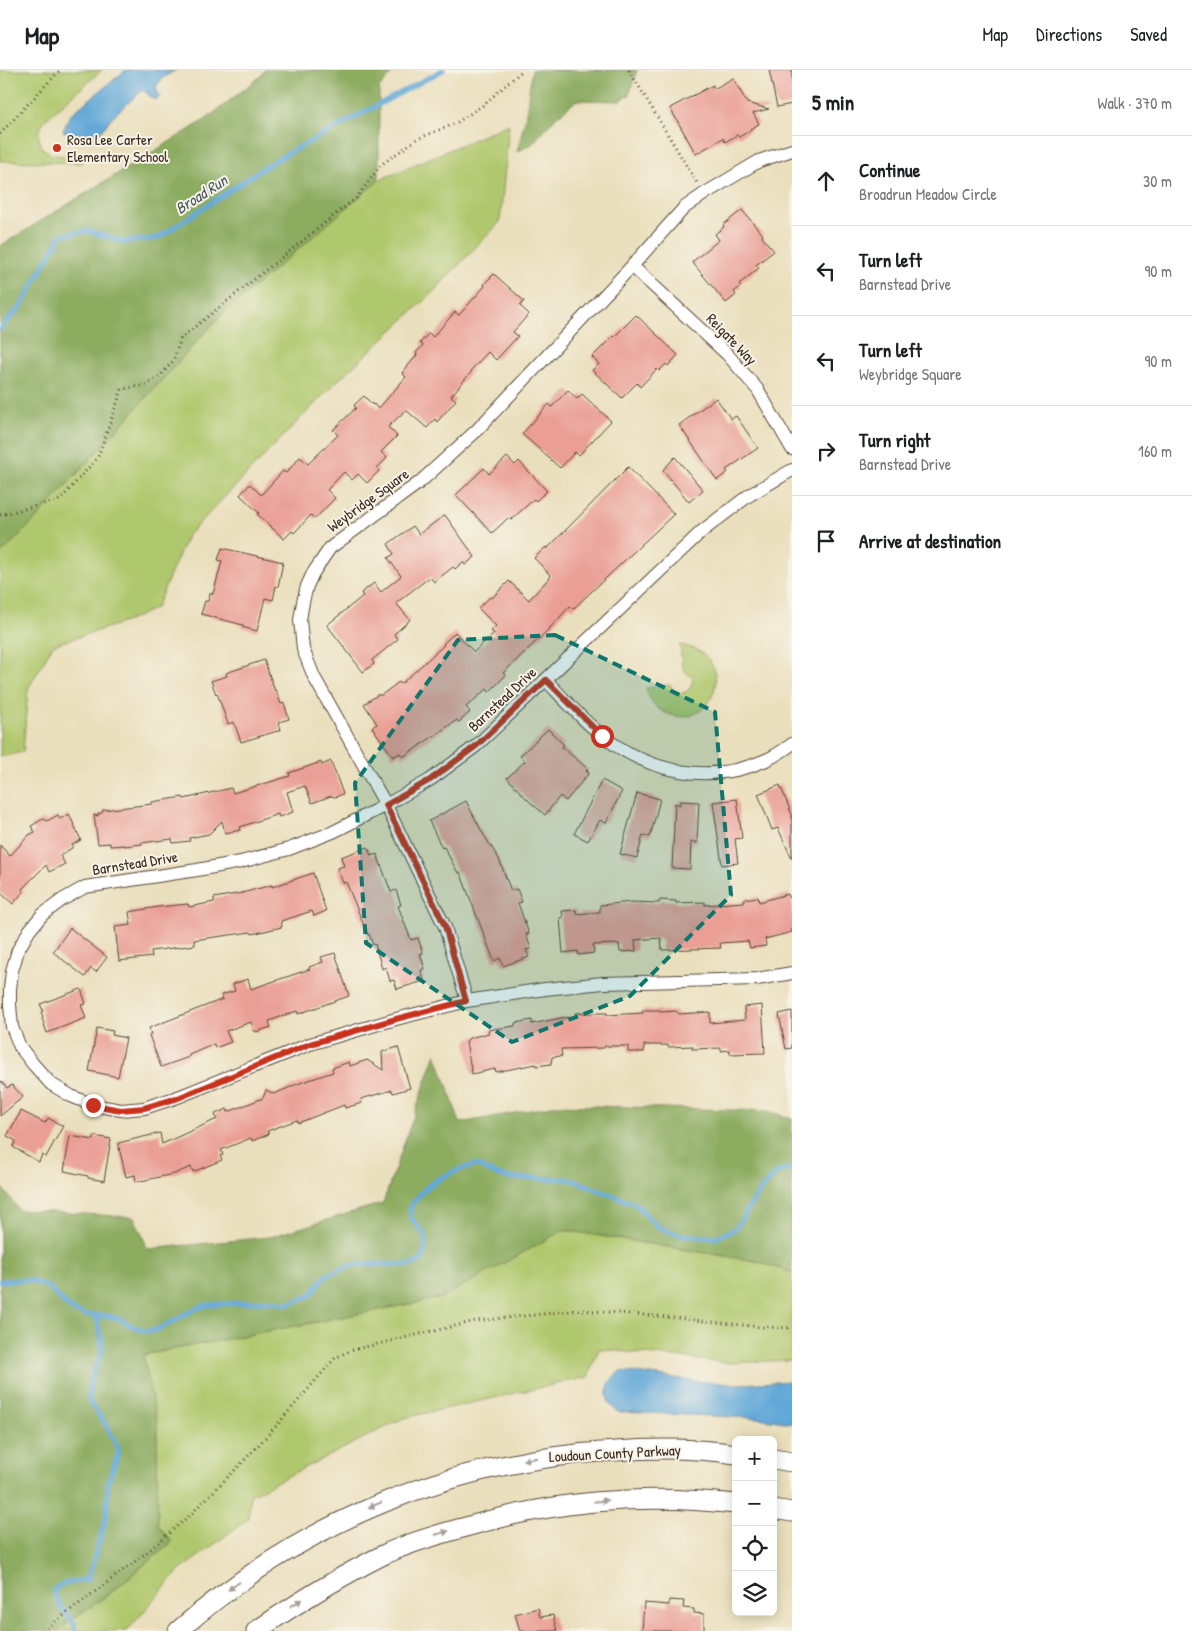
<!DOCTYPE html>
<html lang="en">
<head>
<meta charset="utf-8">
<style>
	:root { --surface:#fff; --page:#f2f2f2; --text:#202124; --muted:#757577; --line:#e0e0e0 }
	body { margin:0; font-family:"Patrick Hand",sans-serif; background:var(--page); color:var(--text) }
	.controls { position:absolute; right:15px; bottom:15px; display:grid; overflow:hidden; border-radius:8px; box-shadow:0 2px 12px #0003 }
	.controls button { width:45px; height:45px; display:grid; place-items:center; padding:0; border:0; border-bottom:1px solid var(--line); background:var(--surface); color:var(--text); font:25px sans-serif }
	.stop { position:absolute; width:15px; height:15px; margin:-11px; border:4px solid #c8321e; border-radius:50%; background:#fff }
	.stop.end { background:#c8321e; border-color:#fff; box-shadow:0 1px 5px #0008 }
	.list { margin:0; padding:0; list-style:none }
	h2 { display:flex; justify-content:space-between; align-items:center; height:65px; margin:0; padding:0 20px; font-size:21px }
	h2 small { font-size:16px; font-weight:400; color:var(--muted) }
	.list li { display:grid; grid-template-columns:32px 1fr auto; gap:15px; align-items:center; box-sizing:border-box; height:90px; padding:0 20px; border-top:1px solid var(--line) }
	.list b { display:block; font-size:19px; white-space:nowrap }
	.list p { margin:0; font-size:16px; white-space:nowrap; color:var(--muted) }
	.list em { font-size:16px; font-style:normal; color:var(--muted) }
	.icon { flex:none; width:28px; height:28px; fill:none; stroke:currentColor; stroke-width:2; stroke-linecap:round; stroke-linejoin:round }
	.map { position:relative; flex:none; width:792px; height:1561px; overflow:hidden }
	header { display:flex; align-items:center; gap:30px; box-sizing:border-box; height:70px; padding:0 25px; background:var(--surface); border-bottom:1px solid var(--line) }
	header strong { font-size:24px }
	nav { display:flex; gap:28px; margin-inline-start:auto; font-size:18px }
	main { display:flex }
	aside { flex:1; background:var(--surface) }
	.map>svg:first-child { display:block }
	.green { fill:#b0c86d; stroke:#767946 }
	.forest { fill:#8cac60; stroke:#646b3f }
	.water { fill:#62a8d8; stroke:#4e697b }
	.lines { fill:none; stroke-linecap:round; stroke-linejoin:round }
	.stream { stroke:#62a8d8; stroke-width:5 }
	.building { fill:#ea9e94 }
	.minor-casing { stroke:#554536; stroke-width:14 }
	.primary-casing { stroke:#554536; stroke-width:21 }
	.path { stroke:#554536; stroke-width:3; stroke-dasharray:1 4; stroke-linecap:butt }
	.minor { stroke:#fff; stroke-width:12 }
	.primary { stroke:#fff; stroke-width:19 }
	.oneway { fill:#a79f9a }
	.route { stroke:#c8321e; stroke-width:6 }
	.marked { fill:#0f766e; fill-opacity:0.2; stroke:#0f766e; stroke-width:4; stroke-dasharray:10 6; stroke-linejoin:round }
	.poi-dot { fill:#c8321e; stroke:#f7f3e8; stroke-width:2 }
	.labels { text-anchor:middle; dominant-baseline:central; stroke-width:4; stroke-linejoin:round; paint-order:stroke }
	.poi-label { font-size:15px; fill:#3b2a1e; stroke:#f7f3e8; text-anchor:start }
	.street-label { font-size:15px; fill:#3b2a1e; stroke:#f7f3e8 }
	.water-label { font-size:16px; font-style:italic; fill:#49565f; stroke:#f7f3e8 }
</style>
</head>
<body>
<header>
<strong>Map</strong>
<nav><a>Map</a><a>Directions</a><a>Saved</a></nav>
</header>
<main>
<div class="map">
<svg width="792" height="1561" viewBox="0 0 792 1561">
	<rect width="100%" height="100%" fill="#f7f3e8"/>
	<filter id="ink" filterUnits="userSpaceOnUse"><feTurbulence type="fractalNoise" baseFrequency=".02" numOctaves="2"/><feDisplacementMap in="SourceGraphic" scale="10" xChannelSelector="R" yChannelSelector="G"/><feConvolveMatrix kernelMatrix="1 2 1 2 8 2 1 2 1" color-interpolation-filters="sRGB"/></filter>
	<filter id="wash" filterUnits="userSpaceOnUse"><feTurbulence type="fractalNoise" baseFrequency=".0096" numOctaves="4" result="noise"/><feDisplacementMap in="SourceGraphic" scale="20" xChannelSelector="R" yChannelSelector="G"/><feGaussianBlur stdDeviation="1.12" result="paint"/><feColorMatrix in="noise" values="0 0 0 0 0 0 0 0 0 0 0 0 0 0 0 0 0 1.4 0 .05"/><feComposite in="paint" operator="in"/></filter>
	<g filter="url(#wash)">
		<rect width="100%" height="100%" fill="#eadfbc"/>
		<!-- green -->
		<path class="green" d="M0,0H102L44,51L38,63L41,77L52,85L88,87L81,93L0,91Z
			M509,54L500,152L429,226L331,317L187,466L156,538L128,551L53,575L28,619L23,682L0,687V485L34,451L219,247L379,110Z
			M680,575C743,584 713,667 664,642C654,637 649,629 646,618L670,615C679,628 691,624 693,609L684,600L682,594Z
			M563,1160L756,1191L792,1203V1290L731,1293L599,1279L588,1307L404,1348L250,1425L249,1448L178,1502L127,1561H56L109,1524L172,1472L158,1455L143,1285L441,1228Z"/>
		<!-- forest -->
		<path class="forest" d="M264,0H395L379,18V110L219,247L34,451L0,485V176L205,50L261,6Z
			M532,0H637L629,25L620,31L577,30L556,47L532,74L517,82L525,50Z
			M436,983L460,1053L558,1035L769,1041L792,1049V1203L756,1191L564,1160L441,1228L143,1285L157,1352L158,1455L172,1472L109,1524L56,1561H0V1115L19,1140L134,1147L148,1179L270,1167L383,1133Z"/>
		<!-- water -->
		<path class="water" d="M126,0H176L161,9L156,18L160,27L154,30L143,20L112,47L98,66L84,71L63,61L70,45Z
			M621,1301L696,1311L740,1314L792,1311V1353L757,1348L618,1342C601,1330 605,1311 621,1301Z"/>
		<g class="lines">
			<!-- stream -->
			<path class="stream" d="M0,259L21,236L61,165L87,161L124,172L158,168L274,91L443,0
				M0,1211L28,1210L38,1213L49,1218L65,1234L74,1241L85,1245L107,1246L117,1248L136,1258L146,1261L157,1260L197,1238L208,1235L267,1231L289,1234L311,1225L323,1208L333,1202L354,1195L376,1194L411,1195L422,1190L425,1179L426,1167L411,1148L410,1137C415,1131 420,1124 425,1119C439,1107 459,1099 476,1095L497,1105L508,1108L565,1109L576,1111L637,1135L652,1151L660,1158L681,1165L716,1168L736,1158L762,1118L778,1102L792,1098
				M75,1561L74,1553L60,1537L53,1520L63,1514L88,1509L106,1448L108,1412L119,1381L107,1356L89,1332L90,1311L102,1281L101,1266L96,1246"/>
		</g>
		<g id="blocks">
			<!-- building -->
			<path class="building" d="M769,0H792V34L777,37Z
				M733,8L747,33L769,39L753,43L759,54L750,59L751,60L739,67L737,65L725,72L723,68L696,84L670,38L713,15L714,19Z
				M742,140L763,165L762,167L774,181L756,195L759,198L739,214L741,216L734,222L736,225L726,233L692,192L719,170L715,164L724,157L723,155Z
				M494,204L524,231L520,236L529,244L513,262L518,266L496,290L488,282L471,300L472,301L451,326L456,330L437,352L435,349L427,358L406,340L388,357L397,366L381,382L387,388L377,398L379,401L367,413L358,404L352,410L344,402L327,420L335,428L315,449L311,445L294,463L292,461L284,469L257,444L259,443L240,425L250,414L261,425L283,401L286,403L300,387L308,394L338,365L333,360L356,338L354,335L364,326L373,335L374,334L378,339L406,307L402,303L417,285L416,283L423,275L420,273L429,263L433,267L455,242L459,245L485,216L484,214Z
				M636,245L678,285L668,296L666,294L659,301L657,299L640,317L637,313L622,328L592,300L599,294L592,287L613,266L614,267Z
				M568,320L577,329L582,324L611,351L579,385L575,382L560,398L522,364L549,334L552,337Z
				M716,328L731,349L736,346L758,378L726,400L728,402L717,410L679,355Z
				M507,387L515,395L519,391L547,421L536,431L534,429L511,450L508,448L492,463L456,425L484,398L489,404Z
				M675,387L703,420L689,432L663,400Z
				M628,397L674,444L573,539L570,536L549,559L503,603L506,605L489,622L487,619L466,637L470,642L459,652L457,650L403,687L400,683L393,687L372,657L377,654L364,634L379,624L380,626L399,612L401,614L444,575L443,574L455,562L474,582L494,563L491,561L496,556L478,538L490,527L492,528L509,511L529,530L551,506L534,488L546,477L547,479Z
				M445,445L475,487L465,495L463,492L455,499L453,497L434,512L430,507L396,533L410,550L394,564L398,569L372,590L374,594L363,602L327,555L363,526L361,523L374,513L381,522L401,506L388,488L394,484L388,474L413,456L419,464Z
				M222,478L283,492L278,517L276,516L273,530L265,528L257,561L242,557L243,555L201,544L205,531H208L210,523L213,524L222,491L218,490Z
				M264,590L275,621L276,620L281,634L284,633L289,649L279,652L281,660L241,672L234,652L228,654L217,623L216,624L211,611L227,606L226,603Z
				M548,659L564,675L562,677L588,699L586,701L589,703L566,731L560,726L545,745L529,731L507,708L525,691L520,686Z
				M331,691L343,724L335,727L331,726L312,733L305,716L287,722L293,742L279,747L278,744L240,757L241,760L225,763L222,751L209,764L189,768L190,771L173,773L172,769L141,773L142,774L124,776V775L110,776V773L98,774L94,745L98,746V744L102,743L103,740L152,734V732L183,727L184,729L231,718L233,723L290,706L289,703L321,692L322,695Z
				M602,710L622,721L606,753L600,750L588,771L574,764Z
				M780,715L792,745V789L778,758L772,760L758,724Z
				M637,723L660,729L650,767L643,765L637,788L620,784Z
				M737,729L742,768L735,769L738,793L722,795L713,732Z
				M466,731L482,762L499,789L511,821L517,819L522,832L518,833L529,864H526L531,879L526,880L529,887L503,896L500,888L494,891L460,802L458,803L444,777L442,778L429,751Z
				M680,731L699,732L697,773L691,772L690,799L672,798L675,733L680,735Z
				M69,744L81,770L72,775V778L60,785L65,794L49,802L46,795L22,819L24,821L13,834L0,822V775L10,786L29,765L35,762L31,756L43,749L47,751L58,745L60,749Z
				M368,777L371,786L377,784L391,822L396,820L401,835L398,836L411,870L418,868L423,883L420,884L425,899L421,900L424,911L397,919L394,910L390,911L386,897L382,899L375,874L373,875L369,864L368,865L346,812L343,813L337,798L344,796L341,787Z
				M313,803L326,841L314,846L312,841L281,851L282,857L252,864L251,862L194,870L195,875L151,881L152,887L119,891L115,857L131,855L129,842L158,837L188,834L189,837L214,832V828L242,823L272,815V817Z
				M788,824L790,829H792V862L765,869L766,876L750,878L748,871L720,873L721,878L662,880L661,868L635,870L636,881L620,882L619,874L593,875L594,883L578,885V881L563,883L560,848L563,847L562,841L576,840V844L600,842V835L632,832L659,833L660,830L676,831V833L705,832V835L744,832V829L758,827L759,832Z
				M70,858L107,887L96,902L91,898L85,907L53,882Z
				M335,883L349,926L298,944L297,941L269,951L271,957L256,962L255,960L254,961L251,952L226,961L231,972L215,978L214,974L189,985V987L161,997L149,965L151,964L149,958L223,929L221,925L235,921L233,914L248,909L251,919L310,899L309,897L323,892L321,887Z
				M81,919L86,934L81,935L86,948L47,963L42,948L43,947L41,942L43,941L40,934Z
				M762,935L765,983L730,984V980L721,981V978L692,979L693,976L668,977V975H644V982H628V976H605L604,978L561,979L562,986L552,987L551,994L536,996V994L496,1002L495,999L472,1004L466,972L469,968L489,963L488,960L515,956V953L532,950V954L561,948L576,947L575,943H607V945L643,943V940H660V942L676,941L679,944L710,942V953L745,950L744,937Z
				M792,941V978L786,979L779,944Z
				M97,958L113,961L112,965L126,968L118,1007L89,1001Z
				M398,977L410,1018L393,1023L392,1020L361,1029L362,1033L345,1038L344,1035L298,1053L297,1050L267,1061L269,1064L252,1071L251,1068L221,1080L223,1085L220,1086L222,1090L193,1102L191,1097L174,1104L136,1112L135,1105L126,1107L118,1073L160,1063L162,1074L217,1049L215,1044L227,1039L228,1042L263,1028L266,1020L274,1024L300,1013L333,1002L332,998L349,992L350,996L367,990L383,1000L382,982Z
				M0,1010L7,1018L12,1015L23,1027L0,1046Z
				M21,1041L45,1053L48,1048L63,1056L46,1087L42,1085L39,1092L13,1077L16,1071L7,1066Z
				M70,1066L94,1070V1066L111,1069L104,1111L88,1108V1106L64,1101Z
				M669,1530L684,1531L683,1538L694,1539V1543L704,1544V1561H642L644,1533L669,1535Z
				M538,1538L540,1547L553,1545L557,1561H520L515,1544Z"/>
		</g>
	</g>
	<g filter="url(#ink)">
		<use href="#blocks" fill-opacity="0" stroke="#554536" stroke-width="1"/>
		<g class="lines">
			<defs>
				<path id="minor" d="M632,196L727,284L758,320L792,379
					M792,400L748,426L701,462L476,676L430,710L386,735L333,762L289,779L241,792L197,800L85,817L62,830L42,845L29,861L18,880L12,901L10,919V935L12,957L20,977L33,994L51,1014L71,1026L93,1035L121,1040L144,1038L178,1027L310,974L396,949L467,931L545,919L603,913L757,909L792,903
					M546,610C564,629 583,651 604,667C651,703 710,715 766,690C775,686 784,680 792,674
					M467,931L445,857L386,735L314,607L303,579L300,550L303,532L307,516L313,503L330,478L420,412L475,362L632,196L684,138L704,124L759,91L792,80"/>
				<path id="primary" d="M773,1389L792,1392
					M773,1439L792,1442
					M178,1561C302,1452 450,1390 615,1381C655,1378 695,1378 736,1384
					M256,1561C297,1533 339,1507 383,1485C408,1473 436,1465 462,1458C553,1431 641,1423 736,1434"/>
			</defs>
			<!-- minor casing -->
			<use href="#minor" class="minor-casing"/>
			<!-- primary casing -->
			<use href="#primary" class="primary-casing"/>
			<!-- path -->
			<path class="path" d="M629,0L697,113
				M0,64L60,0
				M0,445L60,430L98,387L122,319L146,315L160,306L173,291L181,268L356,128L382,94L417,69L456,53L482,36L523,0
				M43,1561L146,1483L188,1447L239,1396L277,1355L335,1288L352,1280L476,1251L581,1240L657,1246L761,1257L792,1258"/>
			<!-- minor -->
			<use href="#minor" class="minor"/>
			<!-- primary -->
			<use href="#primary" class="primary"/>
		</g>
		<!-- one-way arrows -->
		<defs><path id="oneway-solid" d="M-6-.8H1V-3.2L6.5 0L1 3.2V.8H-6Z" transform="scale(1.25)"/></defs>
		<g class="oneway">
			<use href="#oneway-solid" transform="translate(530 1389) rotate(171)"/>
			<use href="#oneway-solid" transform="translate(601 1431) rotate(-5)"/>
			<use href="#oneway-solid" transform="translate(375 1435) rotate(157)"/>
			<use href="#oneway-solid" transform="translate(442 1463) rotate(-16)"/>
			<use href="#oneway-solid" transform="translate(234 1516) rotate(145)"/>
			<use href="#oneway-solid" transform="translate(296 1533) rotate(-32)"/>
		</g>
	</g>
	<g class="lines" filter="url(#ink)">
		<!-- route -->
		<path class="route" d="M93,1035L121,1040L144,1038L178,1028L310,974L396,949L466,931L445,856L386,735L430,710L476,676L546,610L602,666"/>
	</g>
	<!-- marked area -->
	<path class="marked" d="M555,565L715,642L731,825L630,926L512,972L366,873L355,713L458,570Z"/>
	<!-- markers -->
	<circle class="poi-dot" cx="57" cy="78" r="5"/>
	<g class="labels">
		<!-- poi labels -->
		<g class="poi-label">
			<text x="67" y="69">Rosa Lee Carter<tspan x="67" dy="17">Elementary School</tspan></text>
		</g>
		<!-- street labels -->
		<g class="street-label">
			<text transform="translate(732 269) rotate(46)">Reigate Way</text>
			<text transform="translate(368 430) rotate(-36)">Weybridge Square</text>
			<text transform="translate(502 629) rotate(-43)">Barnstead Drive</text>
			<text transform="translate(135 793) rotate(-9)">Barnstead Drive</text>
			<text transform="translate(615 1383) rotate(-3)">Loudoun County Parkway</text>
		</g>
		<!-- water labels -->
		<g class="water-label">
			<text transform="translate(201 124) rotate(-33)">Broad Run</text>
		</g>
	</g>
</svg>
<div class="controls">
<button>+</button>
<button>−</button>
<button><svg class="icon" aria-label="locate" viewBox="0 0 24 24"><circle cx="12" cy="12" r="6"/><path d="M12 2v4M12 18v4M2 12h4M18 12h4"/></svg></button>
<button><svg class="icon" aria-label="layers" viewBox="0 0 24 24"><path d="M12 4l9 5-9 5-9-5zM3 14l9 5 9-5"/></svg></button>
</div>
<div class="stop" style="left:602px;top:666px"></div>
<div class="stop end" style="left:93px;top:1035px"></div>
</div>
<aside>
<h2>5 min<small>Walk · 370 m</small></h2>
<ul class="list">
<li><svg class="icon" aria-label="ahead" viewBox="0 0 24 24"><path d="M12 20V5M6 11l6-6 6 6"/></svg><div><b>Continue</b><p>Broadrun Meadow Circle</p></div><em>30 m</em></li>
<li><svg class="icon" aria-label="left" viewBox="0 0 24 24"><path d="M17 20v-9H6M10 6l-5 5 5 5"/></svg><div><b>Turn left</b><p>Barnstead Drive</p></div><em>90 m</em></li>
<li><svg class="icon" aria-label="left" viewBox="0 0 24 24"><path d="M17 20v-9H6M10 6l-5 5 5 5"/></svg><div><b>Turn left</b><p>Weybridge Square</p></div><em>90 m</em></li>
<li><svg class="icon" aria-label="right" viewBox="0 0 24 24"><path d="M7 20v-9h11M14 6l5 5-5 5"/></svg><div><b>Turn right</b><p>Barnstead Drive</p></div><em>160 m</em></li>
<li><svg class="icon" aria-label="arrive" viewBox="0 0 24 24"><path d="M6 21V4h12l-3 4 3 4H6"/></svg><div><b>Arrive at destination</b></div></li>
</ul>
</aside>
</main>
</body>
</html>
